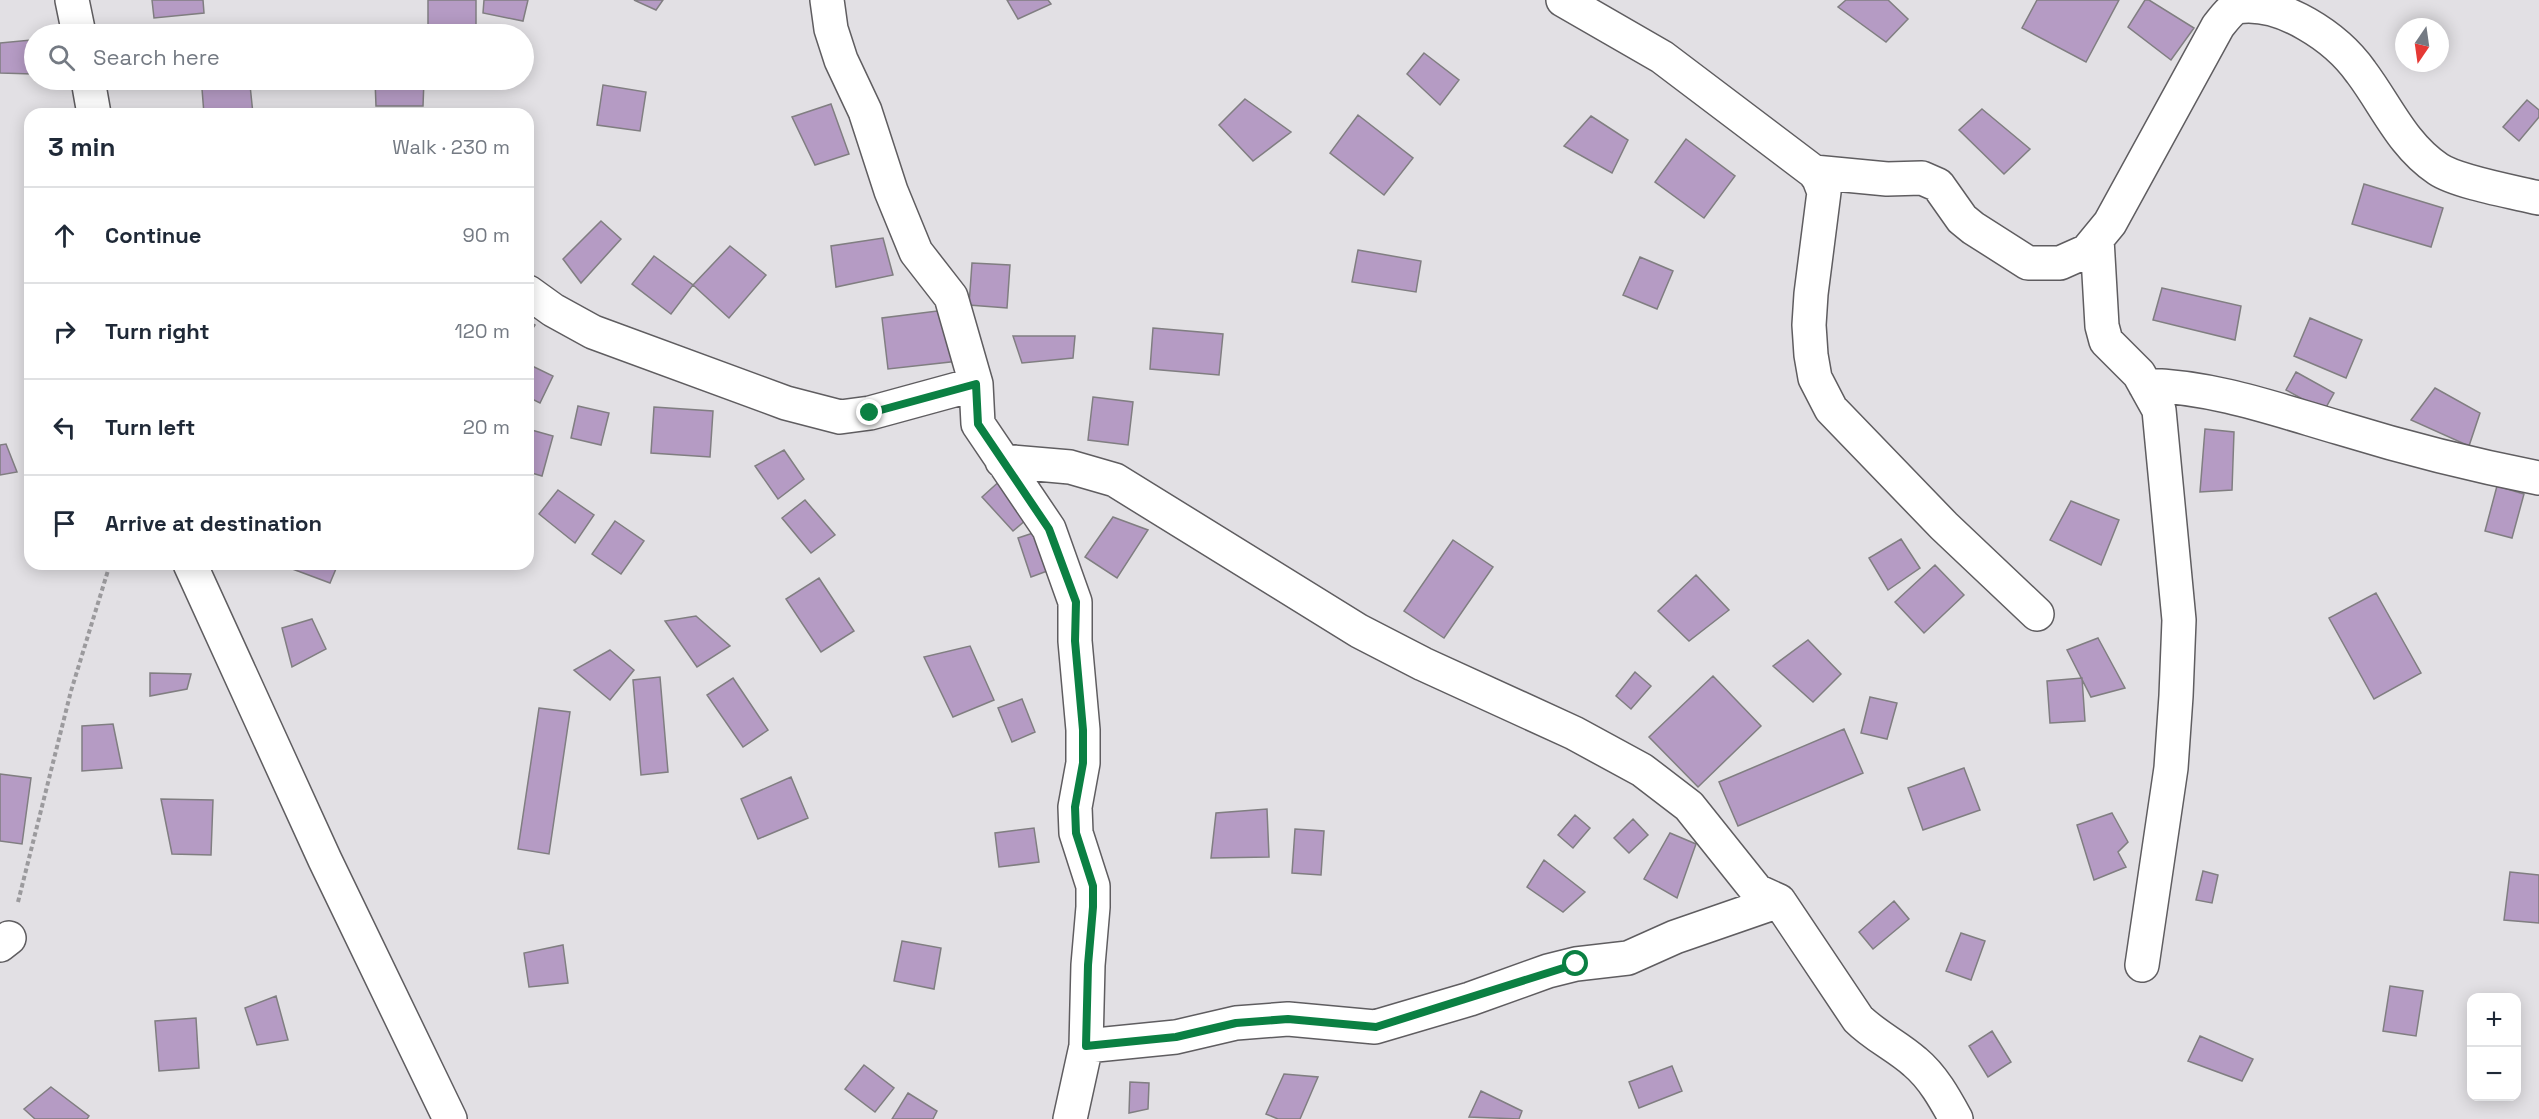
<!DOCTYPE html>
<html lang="en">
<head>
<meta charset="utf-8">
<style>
	:root { --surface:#fff; --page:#f2f2f3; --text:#1f2937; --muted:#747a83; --line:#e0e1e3 }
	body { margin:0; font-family:"Space Grotesk",sans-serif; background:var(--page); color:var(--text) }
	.controls { position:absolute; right:18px; bottom:18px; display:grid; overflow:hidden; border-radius:12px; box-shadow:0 3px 15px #0003 }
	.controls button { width:54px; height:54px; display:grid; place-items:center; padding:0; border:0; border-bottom:2px solid var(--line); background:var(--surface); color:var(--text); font:30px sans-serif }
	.compass { position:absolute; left:2395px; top:18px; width:54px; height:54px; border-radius:50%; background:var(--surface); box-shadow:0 3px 15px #0003; rotate:193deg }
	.stop { position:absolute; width:18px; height:18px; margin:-14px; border:4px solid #0b8043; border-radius:50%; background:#fff }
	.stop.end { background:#0b8043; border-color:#fff; box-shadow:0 2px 6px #0008 }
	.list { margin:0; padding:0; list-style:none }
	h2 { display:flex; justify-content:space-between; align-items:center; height:78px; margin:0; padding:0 24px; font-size:26px }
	h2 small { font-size:20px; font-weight:400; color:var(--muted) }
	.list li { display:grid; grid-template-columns:39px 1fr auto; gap:18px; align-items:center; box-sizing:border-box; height:96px; padding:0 24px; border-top:2px solid var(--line) }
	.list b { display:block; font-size:22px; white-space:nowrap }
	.list em { font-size:20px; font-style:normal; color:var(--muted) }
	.icon { flex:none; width:33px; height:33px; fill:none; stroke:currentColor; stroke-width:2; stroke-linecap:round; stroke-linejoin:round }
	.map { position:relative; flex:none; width:2539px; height:1119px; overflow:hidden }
	.search { position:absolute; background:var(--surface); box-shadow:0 3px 15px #0003; left:24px; top:24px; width:510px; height:66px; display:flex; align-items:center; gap:15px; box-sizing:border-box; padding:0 21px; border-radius:33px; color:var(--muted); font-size:22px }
	.panel { position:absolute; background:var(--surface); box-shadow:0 3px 15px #0003; left:24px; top:108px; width:510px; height:462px; border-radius:18px }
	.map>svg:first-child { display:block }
	.building { fill:#b59bc4; stroke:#807e81; stroke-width:1.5 }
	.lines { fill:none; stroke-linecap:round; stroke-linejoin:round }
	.minor-casing { stroke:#5f5d60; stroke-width:36 }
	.path { stroke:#9b9a9d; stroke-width:4; stroke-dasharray:4.5 3; stroke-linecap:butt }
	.minor { stroke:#fff; stroke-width:33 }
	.route { stroke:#0b8043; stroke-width:8 }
</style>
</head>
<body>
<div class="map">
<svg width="2539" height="1119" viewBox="0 0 2539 1119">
	<rect width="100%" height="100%" fill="#e2e0e4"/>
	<!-- building -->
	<path class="building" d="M152,0H203L204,13L154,18Z
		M428,0H476V26L428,25Z
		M484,0H528L523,21L483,13Z
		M634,0H663L656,10Z
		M1007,0H1048L1051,4L1018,19Z
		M1846,0H1888L1908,19L1886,42L1838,7Z
		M2037,0H2119L2086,62L2022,28Z
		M2145,0H2149L2194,28L2171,60L2128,27Z
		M342,29L343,34H309Z
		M31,40L33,74L0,73V43Z
		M1424,53L1459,80L1440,105L1407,74Z
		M375,80H424L423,106H376Z
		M250,85L253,114H204L202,89Z
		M603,85L646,92L640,131L597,125Z
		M1245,99L1291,132L1253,161L1219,125Z
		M2527,100L2539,110V117L2519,141L2503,127Z
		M831,104L849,154L815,165L792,117Z
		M1982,109L2030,149L2004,174L1959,130Z
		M1358,115L1413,158L1384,195L1330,153Z
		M1591,116L1628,140L1612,173L1564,146Z
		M1686,139L1735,176L1704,218L1655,182Z
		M2364,184L2443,208L2431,247L2352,224Z
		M601,221L621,239L581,283L563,259Z
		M883,238L893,275L836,287L831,246Z
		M730,246L766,275L729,318L693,285Z
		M1358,250L1421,261L1416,292L1352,282Z
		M654,256L693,285L671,314L632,284Z
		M1640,257L1673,271L1657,309L1623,295Z
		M972,263L1010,265L1007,308L969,305Z
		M2162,288L2241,306L2235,340L2153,320Z
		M953,309L959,361L888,369L882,318Z
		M2310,318L2362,340L2346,378L2294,356Z
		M528,321L535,325L528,336Z
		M1153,328L1223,334L1219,375L1150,369Z
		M1013,336H1075L1073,358L1022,363Z
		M528,364L553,376L540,403L528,397Z
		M2296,372L2334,393L2324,411L2286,390Z
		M2435,388L2480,413L2469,446L2411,420Z
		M1093,397L1133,402L1128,445L1088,440Z
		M578,406L609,413L601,445L571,438Z
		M654,407L713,411L710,457L651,453Z
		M528,429L553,436L542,476L528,472Z
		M2205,429L2234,432L2232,490L2200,492Z
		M6,444L17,472L0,475V445Z
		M784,450L804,479L778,499L755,466Z
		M1003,478L1034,513L1013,531L982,497Z
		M2497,486L2524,494L2512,538L2485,531Z
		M558,490L594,515L575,543L539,514Z
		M805,500L835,535L811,553L782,518Z
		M2071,501L2119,520L2101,565L2050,540Z
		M1113,517L1148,530L1117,578L1085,557Z
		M615,521L644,541L621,574L592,554Z
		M1045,529L1058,567L1031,577L1018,538Z
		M1901,539L1920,568L1888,590L1869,558Z
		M1453,540L1493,567L1444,638L1404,611Z
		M279,564H338L330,583Z
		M1935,565L1964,595L1924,633L1895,602Z
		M1696,575L1729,610L1689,641L1658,611Z
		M819,578L854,631L821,652L786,599Z
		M2376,593L2421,673L2374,699L2329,618Z
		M696,616L730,646L697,667L665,621Z
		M312,619L326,649L292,667L282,628Z
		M2098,638L2125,688L2091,697L2067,650Z
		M1808,640L1841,674L1813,702L1773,666Z
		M970,646L994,700L953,717L924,657Z
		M610,650L634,670L610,700L574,670Z
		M1635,672L1651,686L1631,709L1616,696Z
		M150,673L191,674L187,689L150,696Z
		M1713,676L1761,726L1698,787L1649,737Z
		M660,677L668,772L641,775L633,680Z
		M733,678L768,730L743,747L707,695Z
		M2082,678L2085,721L2050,723L2047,681Z
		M1870,697L1897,703L1887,739L1861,733Z
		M1022,699L1035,732L1012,742L998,708Z
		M539,708L570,712L549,854L518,849Z
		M113,724L122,768L82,771V726Z
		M1844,729L1863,773L1738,826L1719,782Z
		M1964,768L1980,810L1923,830L1908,788Z
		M0,774L31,778L22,844L0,841Z
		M791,777L808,818L758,839L741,799Z
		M161,799L213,800L211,855L172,854Z
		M1267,809L1269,857L1211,858L1216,813Z
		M2112,813L2128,842L2118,852L2126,867L2094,880L2077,825Z
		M1575,815L1590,828L1573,848L1558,835Z
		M1633,819L1648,835L1629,853L1614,838Z
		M1034,828L1039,862L999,867L995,833Z
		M1295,829L1324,831L1321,875L1292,873Z
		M1670,833L1696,844L1677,898L1644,879Z
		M1544,860L1585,892L1563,912L1527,887Z
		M2203,871L2218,875L2212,903L2196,900Z
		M2510,872L2539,875V923L2504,920Z
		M1894,901L1909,919L1873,949L1859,932Z
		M1961,933L1985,941L1971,980L1946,971Z
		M902,941L941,948L934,989L894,981Z
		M563,945L568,983L529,987L524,953Z
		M2390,986L2423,991L2416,1036L2383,1031Z
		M276,996L288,1040L257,1045L245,1008Z
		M196,1018L199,1068L159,1071L155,1021Z
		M1992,1031L2011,1062L1988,1077L1969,1046Z
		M2200,1036L2253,1059L2242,1081L2188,1061Z
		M864,1065L894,1088L875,1112L845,1089Z
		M1672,1066L1682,1091L1639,1108L1629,1082Z
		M1284,1074L1318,1077L1300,1119H1278L1266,1114Z
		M1130,1082L1149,1083L1148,1109L1129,1113Z
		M51,1087L89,1116L87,1119H35L24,1109Z
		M1481,1091L1522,1111L1519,1119L1469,1117Z
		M908,1093L937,1111L933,1119H892Z"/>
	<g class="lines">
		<defs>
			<path id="minor" d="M72,0L79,34
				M827,0L831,29L841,60L865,111L891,191L916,252L951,297L976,384L978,424L1049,529L1075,602V641L1083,730V763L1075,807L1076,833L1093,886V907L1088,965L1086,1046L1070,1119
				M1563,0L1662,57L1814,172L1819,179L1824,192L1811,294L1809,325L1811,355L1815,378L1831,409L1944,526L2037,614
				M88,80L94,114
				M1814,172L1887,179L1922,178L1938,185L1962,219L1973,228L2028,263H2060L2087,251L2110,223L2218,26C2223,20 2230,10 2237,7C2282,0 2337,38 2361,72C2386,105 2402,145 2438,169C2457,182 2514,192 2539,198
				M2097,239L2102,326L2106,341L2139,374L2159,410L2179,620L2176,696L2171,768L2142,965
				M528,292L553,310L593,332L786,403L840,417L870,413L976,384
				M2145,385C2214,387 2275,409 2340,428C2405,448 2472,465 2539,478
				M1002,461L1070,467L1115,480L1359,631L1423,664L1574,733L1642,770L1689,806L1757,891L1779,901L1858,1019C1875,1036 1897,1046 1915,1062C1933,1077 1945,1099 1956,1119
				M190,564L325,860L450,1119
				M0,945L9,938
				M1086,1046L1176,1037L1236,1023L1288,1019L1375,1027L1470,999L1548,971L1576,964L1628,958L1675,937L1779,901"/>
		</defs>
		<!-- minor casing -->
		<use href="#minor" class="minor-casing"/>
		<!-- path -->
		<path class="path" d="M18,902L71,691L110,564"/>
		<!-- minor -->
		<use href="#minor" class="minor"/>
	</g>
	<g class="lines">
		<!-- route -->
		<path class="route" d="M870,413L976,384L978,424L1049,529L1076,602L1075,641L1083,730V763L1075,807L1076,833L1093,886V907L1088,965L1086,1046L1176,1037L1236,1023L1288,1019L1376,1027L1576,964"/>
	</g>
</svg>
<div class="controls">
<button>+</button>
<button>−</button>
</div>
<svg class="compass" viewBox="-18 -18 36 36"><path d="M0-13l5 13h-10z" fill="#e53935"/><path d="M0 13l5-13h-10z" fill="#747a83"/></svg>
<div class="stop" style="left:1576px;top:964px"></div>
<div class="stop end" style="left:870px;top:413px"></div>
<div class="search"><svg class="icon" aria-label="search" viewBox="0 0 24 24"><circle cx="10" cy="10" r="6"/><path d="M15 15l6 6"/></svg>Search here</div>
<section class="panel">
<h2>3 min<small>Walk · 230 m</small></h2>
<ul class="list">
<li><svg class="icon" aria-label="ahead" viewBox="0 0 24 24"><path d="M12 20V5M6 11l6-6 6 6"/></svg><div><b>Continue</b></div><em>90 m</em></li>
<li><svg class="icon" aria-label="right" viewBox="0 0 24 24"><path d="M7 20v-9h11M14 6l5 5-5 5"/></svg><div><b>Turn right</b></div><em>120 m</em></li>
<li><svg class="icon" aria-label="left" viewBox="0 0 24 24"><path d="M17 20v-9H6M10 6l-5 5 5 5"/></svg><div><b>Turn left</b></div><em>20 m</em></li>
<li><svg class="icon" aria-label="arrive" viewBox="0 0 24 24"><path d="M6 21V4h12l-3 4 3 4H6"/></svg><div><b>Arrive at destination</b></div></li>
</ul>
</section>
</div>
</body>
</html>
